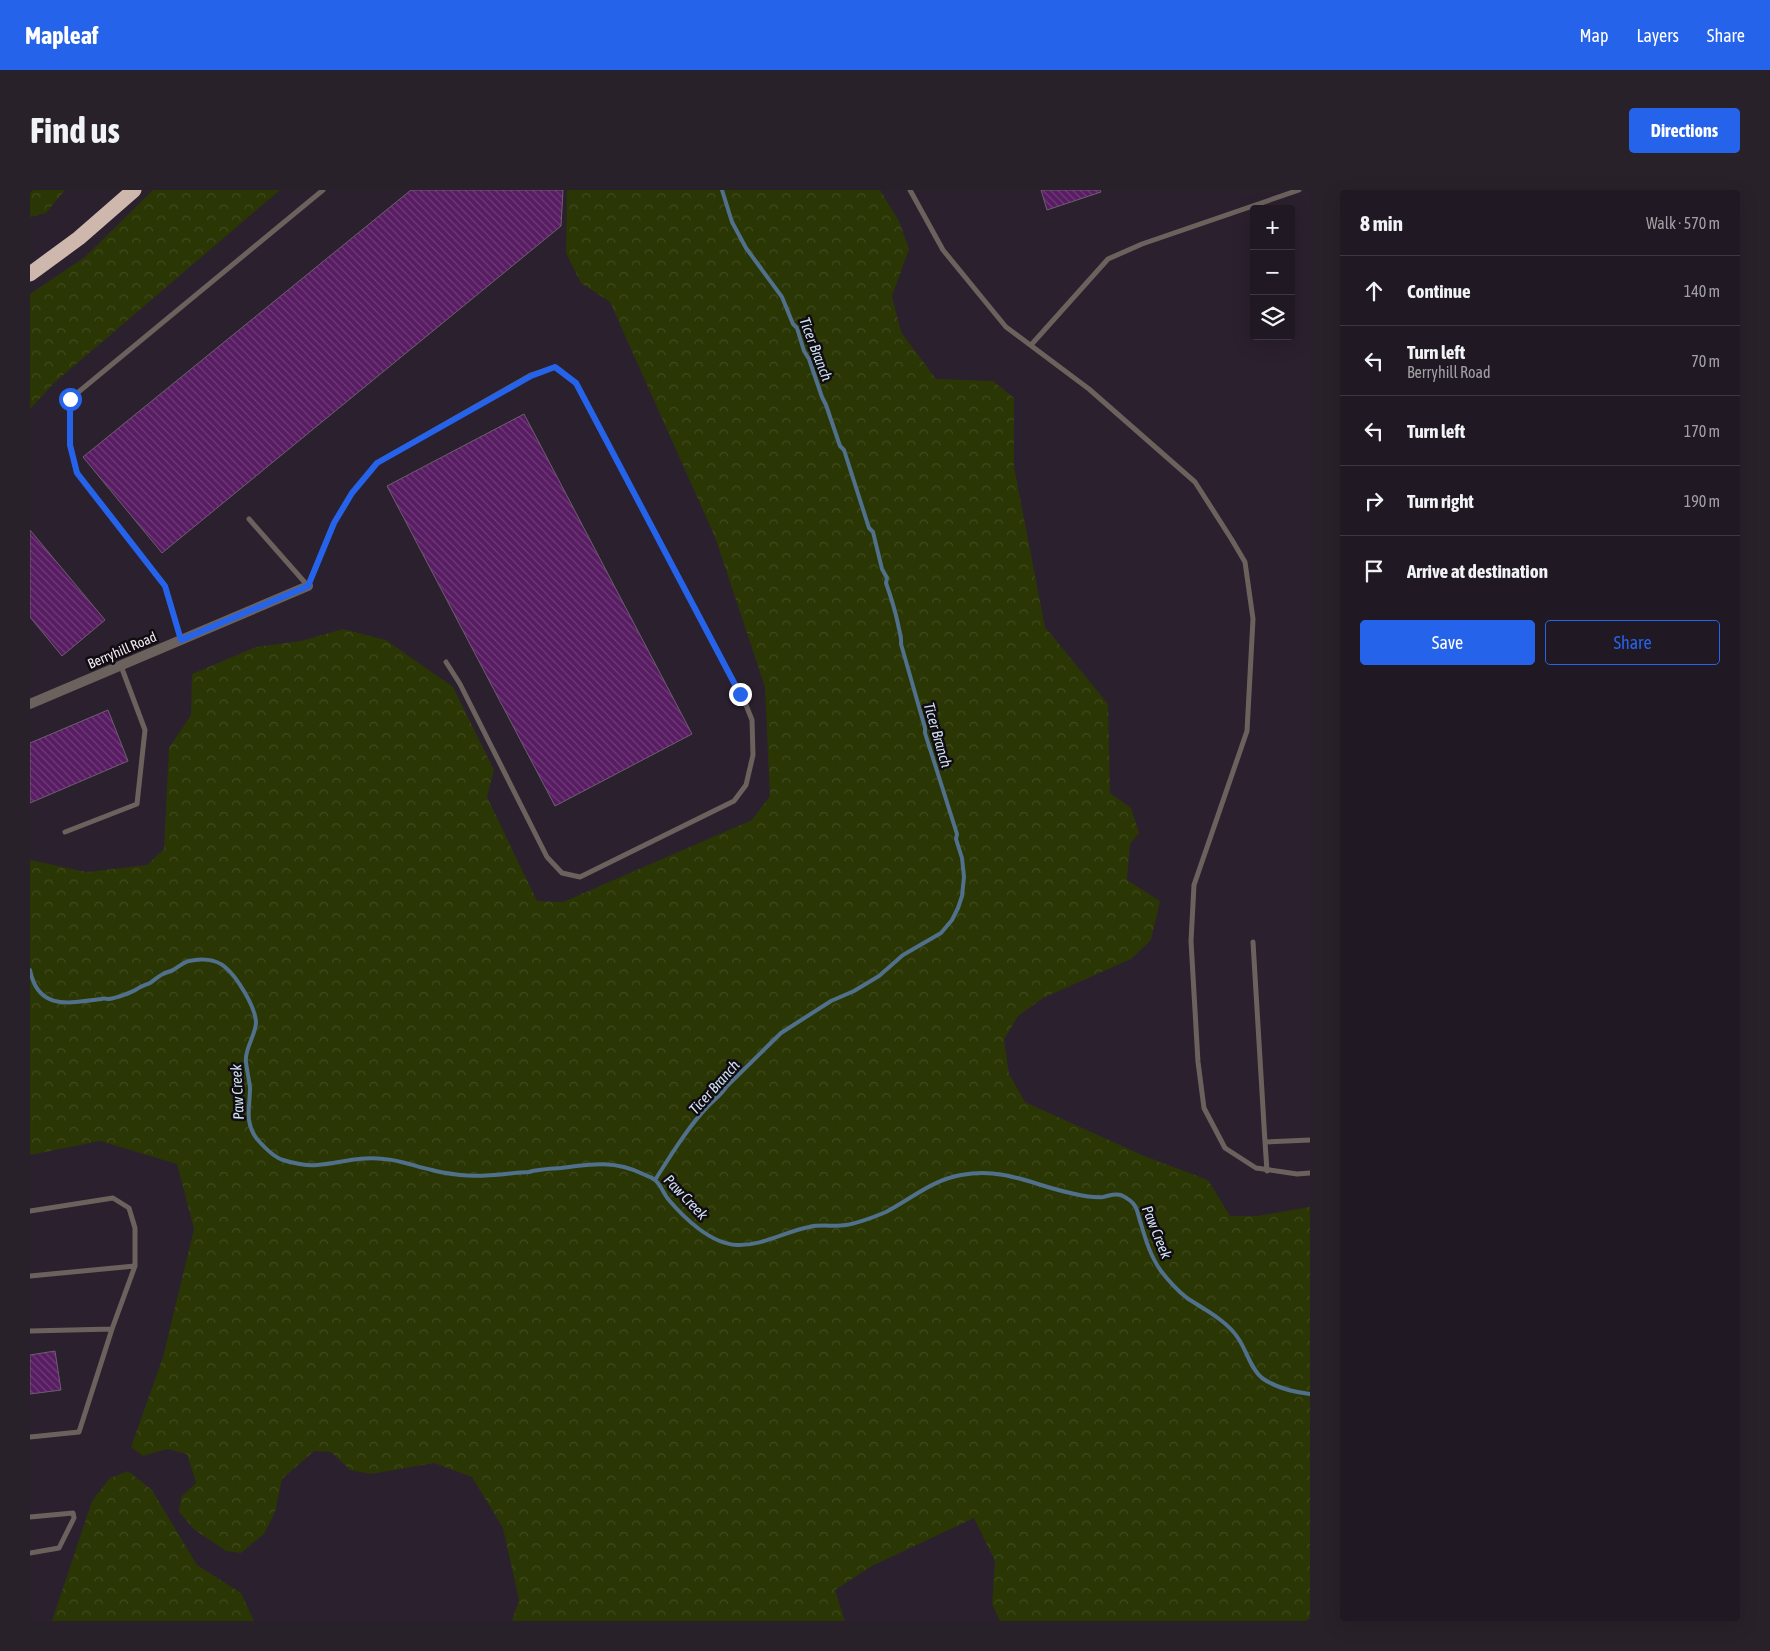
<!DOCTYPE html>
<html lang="en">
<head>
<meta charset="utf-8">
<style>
	:root { --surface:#201822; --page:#28212a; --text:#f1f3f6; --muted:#a2a0a5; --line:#3d3740; --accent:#2563eb }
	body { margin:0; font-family:"Asap Condensed",sans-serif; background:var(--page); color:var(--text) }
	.controls { position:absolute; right:15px; top:15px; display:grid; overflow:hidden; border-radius:5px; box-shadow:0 5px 20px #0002 }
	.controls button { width:45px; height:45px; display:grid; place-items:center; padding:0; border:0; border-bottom:1px solid var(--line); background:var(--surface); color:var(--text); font:25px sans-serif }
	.stop { position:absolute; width:15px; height:15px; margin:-11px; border:4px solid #2563eb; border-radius:50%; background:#fff }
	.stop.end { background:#2563eb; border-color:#fff; box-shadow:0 1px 5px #0008 }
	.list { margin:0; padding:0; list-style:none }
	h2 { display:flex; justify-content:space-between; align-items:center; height:65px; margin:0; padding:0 20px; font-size:21px }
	h2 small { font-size:16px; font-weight:400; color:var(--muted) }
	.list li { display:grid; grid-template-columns:32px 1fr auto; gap:15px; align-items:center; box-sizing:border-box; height:70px; padding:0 20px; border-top:1px solid var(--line) }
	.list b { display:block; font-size:19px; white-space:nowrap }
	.list p { margin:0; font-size:16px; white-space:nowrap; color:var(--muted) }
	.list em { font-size:16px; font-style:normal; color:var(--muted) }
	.actions { display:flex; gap:10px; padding:15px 20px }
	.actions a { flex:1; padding:11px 0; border:1px solid var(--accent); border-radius:5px; text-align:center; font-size:18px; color:var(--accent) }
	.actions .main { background:var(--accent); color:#fff }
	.icon { flex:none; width:28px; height:28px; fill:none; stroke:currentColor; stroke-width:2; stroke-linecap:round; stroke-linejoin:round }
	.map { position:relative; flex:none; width:1280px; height:1431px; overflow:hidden; border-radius:5px }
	header { display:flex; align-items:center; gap:30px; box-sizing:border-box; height:70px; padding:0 25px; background:var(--accent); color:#fff }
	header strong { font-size:24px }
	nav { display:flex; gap:28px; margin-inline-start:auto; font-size:18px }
	.intro { display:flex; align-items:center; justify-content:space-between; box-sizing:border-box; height:120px; padding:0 30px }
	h1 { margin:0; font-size:35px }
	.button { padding:12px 22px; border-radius:5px; background:var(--accent); color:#fff; font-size:18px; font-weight:700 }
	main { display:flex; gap:30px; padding:0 30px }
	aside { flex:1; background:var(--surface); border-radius:5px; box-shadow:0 5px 20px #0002 }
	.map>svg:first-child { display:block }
	.forest { fill:url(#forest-crowns) }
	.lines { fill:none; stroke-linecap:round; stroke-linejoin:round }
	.stream { stroke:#50708b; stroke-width:4 }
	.building { fill:url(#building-back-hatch); stroke:#6d5f6f }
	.service { stroke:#6b625e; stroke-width:5 }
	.minor { stroke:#6b625e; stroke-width:10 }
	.motorway { stroke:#ceb7ad; stroke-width:15 }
	.route { stroke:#2563eb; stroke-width:6 }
	.labels { text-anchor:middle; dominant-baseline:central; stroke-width:5; stroke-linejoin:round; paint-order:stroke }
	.street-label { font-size:14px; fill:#f2eaf3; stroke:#110c11 }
	.water-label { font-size:15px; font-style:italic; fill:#cee2f3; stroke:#110c11 }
</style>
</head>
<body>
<header>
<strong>Mapleaf</strong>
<nav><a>Map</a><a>Layers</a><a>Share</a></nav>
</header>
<div class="intro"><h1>Find us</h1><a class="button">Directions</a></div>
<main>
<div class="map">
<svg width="1280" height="1431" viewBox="0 0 1280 1431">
	<defs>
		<pattern id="forest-crowns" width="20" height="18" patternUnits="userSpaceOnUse" patternTransform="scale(1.25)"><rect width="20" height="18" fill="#2b3605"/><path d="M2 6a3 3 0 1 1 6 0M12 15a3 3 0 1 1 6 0" fill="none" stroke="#404a1e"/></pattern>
		<pattern id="building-back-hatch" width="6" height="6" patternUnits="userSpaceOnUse" patternTransform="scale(1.25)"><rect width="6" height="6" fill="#581c62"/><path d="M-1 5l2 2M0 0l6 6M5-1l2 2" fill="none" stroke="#703d79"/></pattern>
	</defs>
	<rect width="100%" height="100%" fill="#2b202d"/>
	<!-- forest -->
	<path class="forest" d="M0,0H35L16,23L0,27Z
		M123,0H250L24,193L0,219V104L55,67Z
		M537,0H850L869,31L879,59L862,106L871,142L906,189L963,191L984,208V277L1015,437L1078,514L1080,603L1101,618L1109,643L1100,654L1097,690L1130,711L1121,750L1101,769L1013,808L988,826L974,850L979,884L995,912L1114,966L1178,990L1200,1026H1227L1280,1017V1431H970L962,1414L965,1371L944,1328L842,1376L805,1400L815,1431H482L489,1410L473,1338L442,1287L404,1273L341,1284L320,1280L301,1262L284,1261L252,1289L245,1322L234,1344L211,1363L196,1361L165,1340L149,1322L151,1307L166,1293L157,1264L137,1259L113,1266L101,1257L133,1167L164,1039L147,974L70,951L0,965V670L57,682L117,675L134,659L139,558L161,525L162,484L226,457L271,451L313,439L356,450L423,497L464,580L457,607L507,711L533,712L722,630L740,606L735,497L685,347L580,112L551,93L536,63Z
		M98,1281L122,1300L167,1375L211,1403L224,1431H22L62,1311L80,1288Z"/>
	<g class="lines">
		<!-- stream -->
		<path class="stream" d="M0,780C8,821 39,813 71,809C74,808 76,809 79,809C86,808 101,803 107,799C111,796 116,795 120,793C125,790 128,786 133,784C136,782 140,782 143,780C148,777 154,772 159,771C171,768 186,769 195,777C207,787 225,816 226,832C226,845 214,859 216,872C217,881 219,889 220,898C220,917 214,932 227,949C234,957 243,967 253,970C262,973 277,976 287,975C311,973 328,966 354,969C371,970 386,977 402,980C411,983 422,984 431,985C452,988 478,983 499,982C510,979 520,979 531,978C561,974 584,970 613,984C617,986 622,987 625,990C631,995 634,1004 638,1009C654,1028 681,1054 707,1055C732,1056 754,1042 779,1037C791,1034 804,1037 816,1035C829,1033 844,1027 856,1022C881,1009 902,990 931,985C977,977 1003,996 1045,1004C1054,1006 1064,1008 1073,1007C1079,1006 1084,1003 1091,1005C1095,1007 1103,1012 1105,1016C1108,1021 1109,1029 1111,1034C1116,1051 1121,1067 1131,1081C1138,1090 1148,1101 1157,1108C1175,1120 1196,1130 1208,1148C1217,1161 1220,1178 1232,1188C1246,1198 1263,1202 1280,1204
			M625,990C641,965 658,937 678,916C685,909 692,904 697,896L751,843L801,811L824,801L849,786L873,765L911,743L922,730L928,718L932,706L934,687L932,668L926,649L927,644L895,543V538L871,454C872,447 869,441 868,434C865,420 861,407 856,393L857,388L852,379L843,342L839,338L814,260L810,256L796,215L792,207L779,169L774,161L767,138L763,134L752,107L716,58L702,32L692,0"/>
	</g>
	<!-- building -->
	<path class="building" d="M381,0H533L531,36L132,363L53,267Z
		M1011,0H1070L1071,2L1017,20Z
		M494,224L662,544L525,616L357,296Z
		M0,340L75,430L32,466L0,427Z
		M78,520L98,571L0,613V553Z
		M25,1161L31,1200L0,1204V1165Z"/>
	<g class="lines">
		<!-- service -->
		<path class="service" d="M880,0L913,60L976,137L1059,199L1165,292L1202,350L1215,372L1223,429L1217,541L1164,695L1161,751L1168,872L1174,918L1195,958L1226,978L1267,984L1280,983
			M1001,155L1078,69L1112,54L1269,0
			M219,329L278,396L304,333L322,303L347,273L501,185L525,177L546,193L716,515L722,530L723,565L716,595L704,611L550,687L532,683L517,667L430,494L416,472
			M151,450L135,396L47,283L40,255V209L293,0
			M35,642L107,614L115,540L91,476
			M1223,752L1235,952
			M1237,981L1235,952L1280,950
			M0,1021L83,1008L99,1018L105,1038V1076L82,1139
			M0,1086L105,1076
			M0,1141L82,1139L49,1242L0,1247
			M0,1327L43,1323L44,1328L29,1358L0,1363"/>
		<!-- minor -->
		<path class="minor" d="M0,514L278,396"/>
		<!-- motorway -->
		<path class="motorway" d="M0,84L49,48L104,0"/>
	</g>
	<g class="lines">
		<!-- route -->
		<path class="route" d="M40,209V255L47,283L135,396L151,450L278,396L304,333L322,303L347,273L501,186L525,177L546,193L710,504"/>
	</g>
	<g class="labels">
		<!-- street labels -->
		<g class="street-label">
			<text transform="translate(92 460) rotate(-23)">Berryhill Road</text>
		</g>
		<!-- water labels -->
		<g class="water-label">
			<text transform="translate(786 159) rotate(69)">Ticer Branch</text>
			<text transform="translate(908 545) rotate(74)">Ticer Branch</text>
			<text transform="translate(684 897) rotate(-48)">Ticer Branch</text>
			<text transform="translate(207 902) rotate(-93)">Paw Creek</text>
			<text transform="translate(656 1007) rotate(46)">Paw Creek</text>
			<text transform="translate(1127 1042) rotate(68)">Paw Creek</text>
		</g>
	</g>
</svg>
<div class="controls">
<button>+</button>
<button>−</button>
<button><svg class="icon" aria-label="layers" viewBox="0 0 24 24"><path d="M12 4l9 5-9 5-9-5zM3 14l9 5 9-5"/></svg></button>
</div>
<div class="stop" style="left:40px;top:209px"></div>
<div class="stop end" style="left:710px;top:504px"></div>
</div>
<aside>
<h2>8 min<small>Walk · 570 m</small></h2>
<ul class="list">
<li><svg class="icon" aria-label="ahead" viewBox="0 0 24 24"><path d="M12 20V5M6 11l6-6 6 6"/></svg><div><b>Continue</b></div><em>140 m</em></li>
<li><svg class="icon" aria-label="left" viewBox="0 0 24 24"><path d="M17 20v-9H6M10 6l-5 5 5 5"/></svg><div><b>Turn left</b><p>Berryhill Road</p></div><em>70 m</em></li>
<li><svg class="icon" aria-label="left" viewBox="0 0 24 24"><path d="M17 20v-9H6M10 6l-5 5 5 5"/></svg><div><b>Turn left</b></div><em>170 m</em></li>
<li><svg class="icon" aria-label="right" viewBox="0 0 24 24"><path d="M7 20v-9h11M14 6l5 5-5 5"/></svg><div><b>Turn right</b></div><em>190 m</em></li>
<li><svg class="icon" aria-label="arrive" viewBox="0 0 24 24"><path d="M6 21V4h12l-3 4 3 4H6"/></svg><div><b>Arrive at destination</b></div></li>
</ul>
<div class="actions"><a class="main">Save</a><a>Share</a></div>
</aside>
</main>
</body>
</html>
